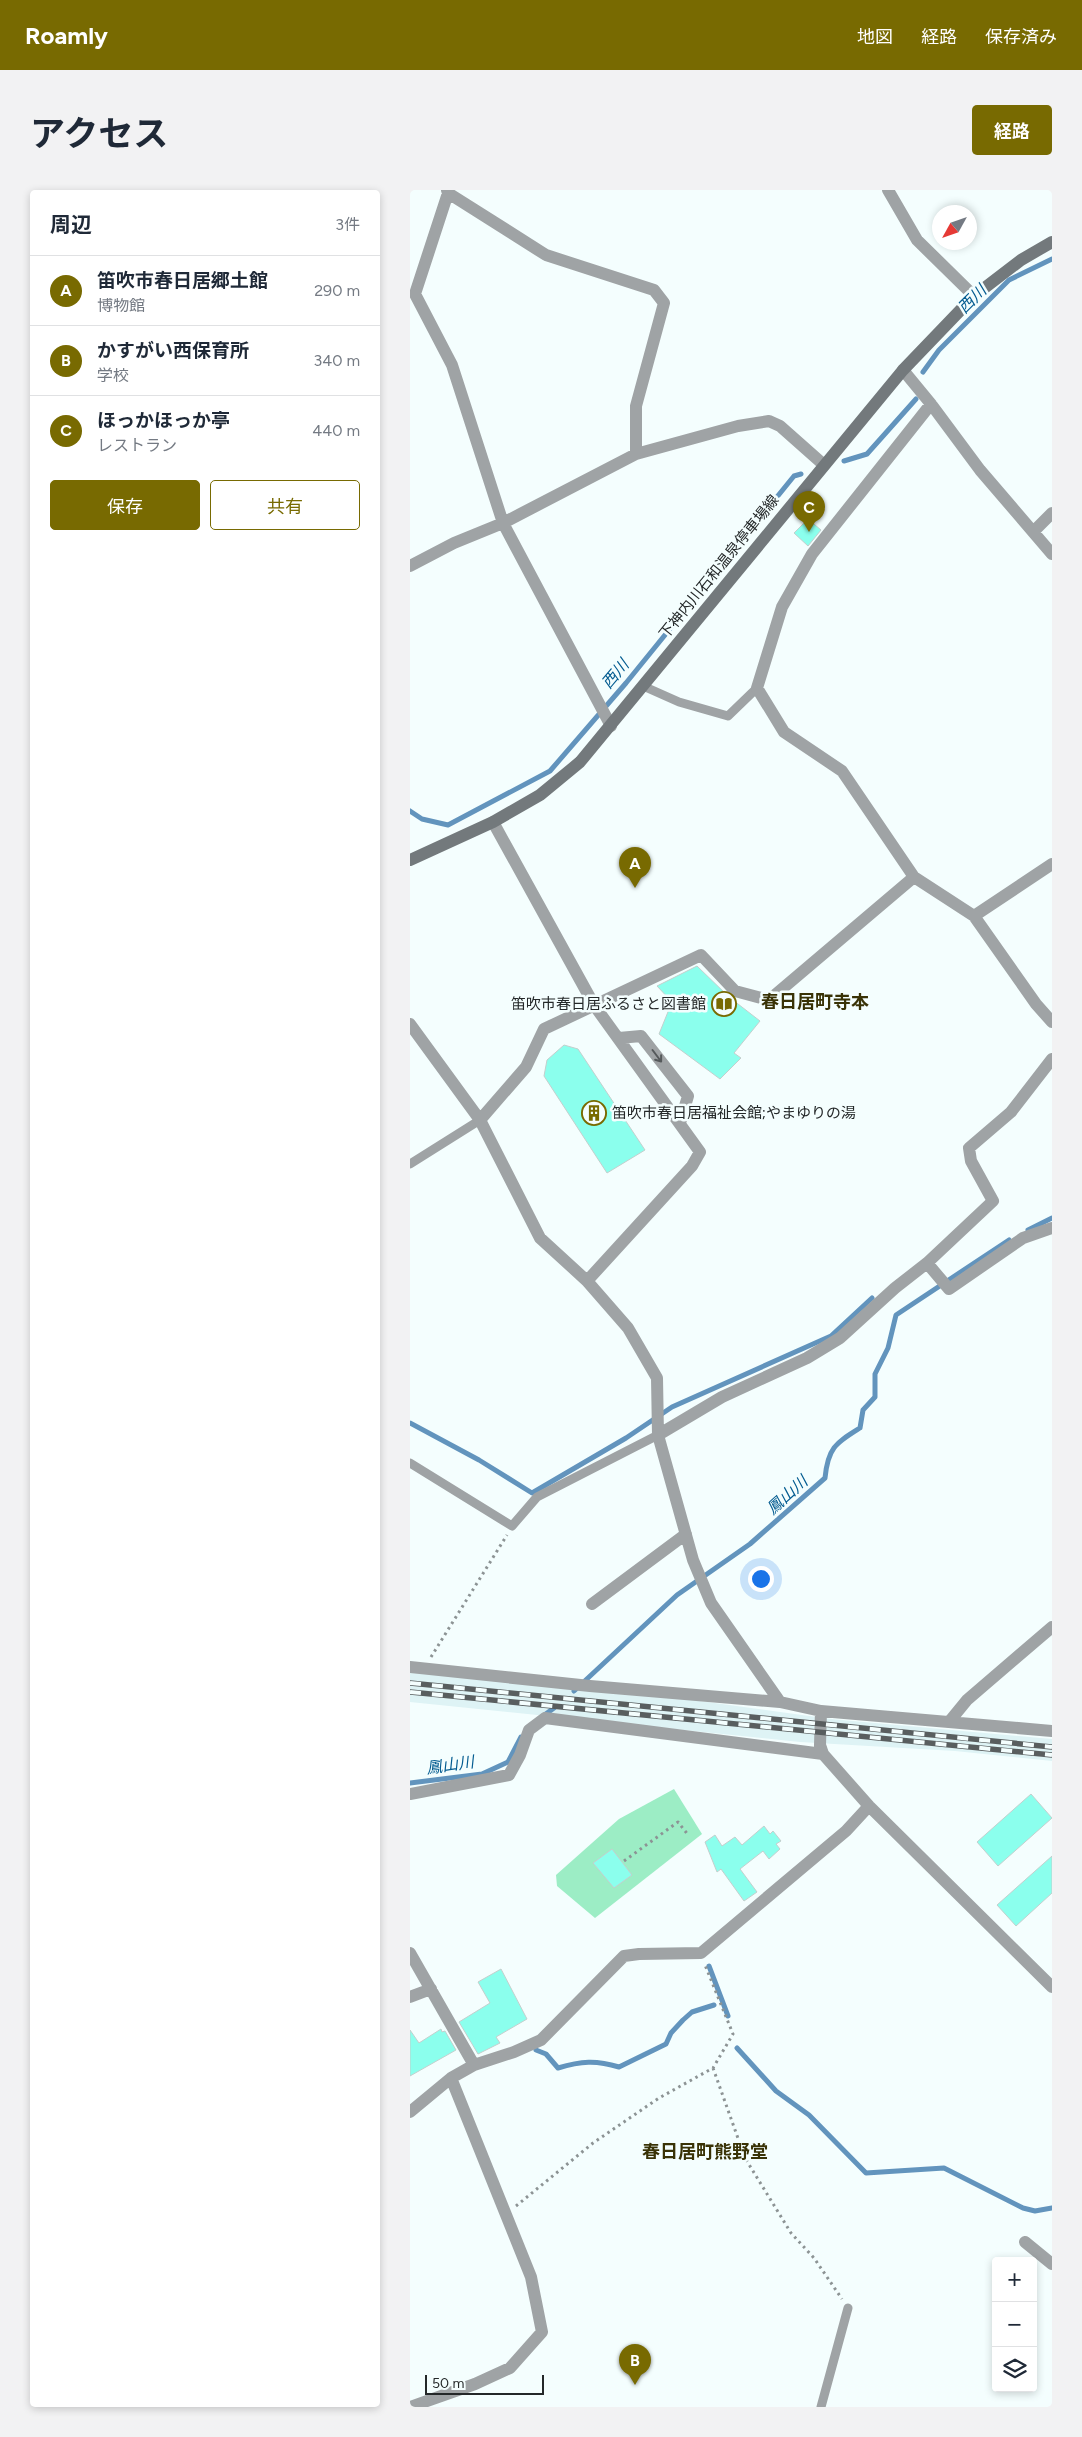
<!DOCTYPE html>
<html lang="ja">
<head>
<meta charset="utf-8">
<style>
	:root { --surface:#fff; --page:#f2f2f3; --text:#1f2937; --muted:#747a83; --line:#e0e1e3; --accent:#786a01 }
	body { margin:0; font-family:Figtree,"Noto Sans JP",sans-serif; background:var(--page); color:var(--text) }
	.controls { position:absolute; right:15px; bottom:15px; display:grid; overflow:hidden; border-radius:5px; box-shadow:0 2px 8px #0003 }
	.controls button { width:45px; height:45px; display:grid; place-items:center; padding:0; border:0; border-bottom:1px solid var(--line); background:var(--surface); color:var(--text); font:25px sans-serif }
	.compass { position:absolute; left:522px; top:15px; width:45px; height:45px; border-radius:50%; background:var(--surface); box-shadow:0 2px 8px #0003; rotate:230deg }
	.scale { position:absolute; left:15px; bottom:12px; width:119px; box-sizing:border-box; padding-left:5px; border:2px solid #242829; border-top:0; font-size:14px; line-height:18px; white-space:nowrap; color:#242829; -webkit-text-stroke:4px #f4fefe; paint-order:stroke }
	.you { position:absolute; left:350px; top:1388px; width:18px; height:18px; margin:-12px; border:4px solid #fff; border-radius:50%; background:#1a73e8; box-shadow:0 0 0 8px #1a73e833 }
	.badge { display:grid; place-items:center; width:32px; height:32px; border-radius:50%; background:var(--accent); color:#fff; font-size:16px; font-weight:700 }
	.pin { position:absolute; translate:-50% -41px; filter:drop-shadow(0 1px 2px #0008) }
	.pin::after { content:''; position:absolute; top:26px; width:18px; height:15px; background:inherit; clip-path:polygon(0 0,100% 0,50% 100%) }
	.list { margin:0; padding:0; list-style:none }
	h2 { display:flex; justify-content:space-between; align-items:center; height:65px; margin:0; padding:0 20px; font-size:21px }
	h2 small { font-size:16px; font-weight:400; color:var(--muted) }
	.list li { display:grid; grid-template-columns:32px 1fr auto; gap:15px; align-items:center; box-sizing:border-box; height:70px; padding:0 20px; border-top:1px solid var(--line) }
	.list b { display:block; font-size:19px; white-space:nowrap }
	.list p { margin:0; font-size:16px; white-space:nowrap; color:var(--muted) }
	.list em { font-size:16px; font-style:normal; color:var(--muted) }
	.actions { display:flex; gap:10px; padding:15px 20px }
	.actions a { flex:1; padding:11px 0; border:1px solid var(--accent); border-radius:5px; text-align:center; font-size:18px; color:var(--accent) }
	.actions .main { background:var(--accent); color:#fff }
	.icon { flex:none; width:28px; height:28px; fill:none; stroke:currentColor; stroke-width:2; stroke-linecap:round; stroke-linejoin:round }
	.map { position:relative; flex:none; width:642px; height:2217px; overflow:hidden; border-radius:5px }
	header { display:flex; align-items:center; gap:30px; box-sizing:border-box; height:70px; padding:0 25px; background:var(--accent); color:#fff }
	header strong { font-size:24px }
	nav { display:flex; gap:28px; margin-inline-start:auto; font-size:18px }
	.intro { display:flex; align-items:center; justify-content:space-between; box-sizing:border-box; height:120px; padding:0 30px }
	h1 { margin:0; font-size:35px }
	.button { padding:12px 22px; border-radius:5px; background:var(--accent); color:#fff; font-size:18px; font-weight:700 }
	main { display:flex; gap:30px; padding:0 30px }
	aside { flex:1; background:var(--surface); border-radius:5px; box-shadow:0 2px 8px #0003 }
	.map>svg:first-child { display:block }
	.built { fill:#def3f5 }
	.green { fill:#9cedc5 }
	.lines { fill:none; stroke-linecap:round; stroke-linejoin:round }
	.stream { stroke:#6294bd; stroke-width:5 }
	.building { fill:#8bffed; stroke:#c4cfcd }
	.path { stroke:#8c9394; stroke-width:3; stroke-dasharray:2.5 4; stroke-linecap:butt }
	.lane { stroke:#9fa3a5; stroke-width:9 }
	.street { stroke:#9fa3a5; stroke-width:12 }
	.secondary { stroke:#73797c; stroke-width:12 }
	.rail-casing { stroke:#595e5f; stroke-width:5.5 }
	.rail { stroke:#f4fefe; stroke-width:4; stroke-dasharray:11; stroke-linecap:butt }
	.oneway { stroke:#55595b }
	.labels { text-anchor:middle; dominant-baseline:central; stroke-width:5; stroke-linejoin:round; paint-order:stroke }
	.street-label { font-size:15px; fill:#242829; stroke:#f4fefe }
	.poi-label { font-size:15px; fill:#242829; stroke:#f4fefe; text-anchor:end }
	.water-label { font-size:16px; font-style:italic; fill:#045c91; stroke:#f4fefe }
	.quarter-label { font-size:18px; font-weight:bold; fill:#393206; stroke:#f4fefe }
</style>
</head>
<body>
<header>
<strong>Roamly</strong>
<nav><a>地図</a><a>経路</a><a>保存済み</a></nav>
</header>
<div class="intro"><h1>アクセス</h1><a class="button">経路</a></div>
<main>
<aside>
<h2>周辺<small>3件</small></h2>
<ul class="list">
<li><span class="badge">A</span><div><b>笛吹市春日居郷土館</b><p>博物館</p></div><em>290 m</em></li>
<li><span class="badge">B</span><div><b>かすがい西保育所</b><p>学校</p></div><em>340 m</em></li>
<li><span class="badge">C</span><div><b>ほっかほっか亭</b><p>レストラン</p></div><em>440 m</em></li>
</ul>
<div class="actions"><a class="main">保存</a><a>共有</a></div>
</aside>
<div class="map">
<svg width="642" height="2217" viewBox="0 0 642 2217">
	<rect width="100%" height="100%" fill="#f4fefe"/>
	<!-- built -->
	<path class="built" d="M0,1477L180,1496L421,1529L642,1549V1571L545,1561L390,1552L0,1512Z"/>
	<!-- green -->
	<path class="green" d="M264,1599L292,1644L185,1728L147,1696L146,1685L209,1629Z"/>
	<g class="lines">
		<!-- stream -->
		<path class="stream" d="M513,182L529,160L599,90L642,69
			M434,271L457,264L506,209
			M0,621L12,629L38,635L140,581L216,493L384,286L391,284
			M618,1040L642,1028
			M0,1233L69,1270L122,1303L216,1248L262,1217L421,1146L462,1108
			M164,1501L267,1405L340,1354L415,1288C418,1257 426,1253 450,1238L453,1220L465,1207V1184L478,1158L486,1125L599,1050
			M133,1526L144,1518
			M0,1593L72,1584L98,1572L111,1547
			M299,1776L318,1826
			M327,1858L366,1901L399,1925L456,1983L534,1978L613,2018L625,2021L642,2018
			M126,1860L136,1864L148,1878C171,1871 186,1870 209,1877L256,1854L261,1843L273,1830L282,1822L304,1815"/>
	</g>
	<!-- building -->
	<path class="building" d="M398,329L411,340L398,356L384,343Z
		M287,776L319,807L350,831L324,863L331,868L310,889L249,844L262,812L247,796Z
		M154,855L168,859L235,960L197,983L134,886L137,870Z
		M621,1604L642,1628L588,1676L567,1652Z
		M354,1636L360,1644L363,1641L371,1651L366,1654L370,1659L359,1669L353,1661L330,1679L347,1702L334,1711L311,1679L307,1682L295,1652L305,1645L312,1656L325,1647L332,1655Z
		M202,1659L222,1685L204,1698L183,1673Z
		M642,1666V1703L606,1736L587,1715Z
		M91,1779L117,1829L86,1847L90,1853L68,1864L49,1832L80,1813L68,1792Z
		M31,1839L32,1842L35,1841L46,1860L0,1886V1840L9,1853Z"/>
	<g class="lines">
		<!-- path -->
		<path class="path" d="M21,1467L97,1345
			M214,1671L268,1632L279,1646
			M303,1878L335,1968L381,2043L404,2068L432,2109
			M106,2016L183,1953L249,1908L303,1878L323,1844L295,1775"/>
		<!-- lane -->
		<path class="lane" d="M233,496L269,512L318,526L347,498
			M0,974L70,930
			M0,1273L102,1336L127,1307L248,1245
			M411,2217L438,2118"/>
		<!-- street -->
		<path class="street" d="M37,0L38,3L136,65L244,100L254,113L226,216V264
			M478,0L507,50L564,106
			M38,3L5,104L42,175L93,333L201,536
			M493,180L521,214L570,280L642,364
			M521,214L402,364L372,417L347,498L374,542L432,581L504,687L564,726L626,814L642,832
			M623,342L642,323
			M0,376L44,353L93,333L226,264L328,236L359,231L370,236L414,275
			M83,632L184,815L290,962L282,976L177,1091
			M564,726L642,674
			M0,834L70,930L116,877L134,839L291,765L325,801L359,810L504,687
			M209,848L231,846L278,906L270,933
			M70,930L130,1048L177,1091L218,1138L247,1188L248,1245L283,1370L301,1413L370,1512L411,1521L642,1541
			M517,1073L539,1099L613,1048L642,1038
			M248,1245L312,1207L397,1168L430,1148L485,1098L517,1073L583,1011L561,971L559,958L601,922L642,869
			M182,1414L276,1344
			M0,1477L180,1496L370,1512
			M411,1521L410,1555L413,1564L459,1616L642,1797
			M539,1532L557,1510L642,1437
			M0,1604L99,1585L110,1565L119,1540L135,1528L413,1564
			M0,1763L64,1875
			M0,1807L21,1799
			M0,1922L41,1888L64,1875L104,1862L131,1850L214,1766L229,1764L291,1763L436,1641L459,1616
			M615,2052L642,2074
			M0,2217L65,2194L100,2178L132,2142L121,2087L41,1888"/>
		<!-- secondary -->
		<path class="secondary" d="M0,670L83,632L130,605L170,572L493,180L564,106L611,70L642,52"/>
		<defs>
			<path id="rail" d="M0,1493L642,1557
				M0,1502L642,1565"/>
		</defs>
		<!-- rail casing -->
		<use href="#rail" class="rail-casing"/>
		<!-- rail -->
		<use href="#rail" class="rail"/>
	</g>
	<!-- one-way arrows -->
	<defs><path id="oneway-shaft" d="M-6 0H5M1.5-3L5.5 0L1.5 3" fill="none" stroke-width="1.6" stroke-linecap="round" stroke-linejoin="round" transform="scale(1.25)"/></defs>
	<use class="oneway" href="#oneway-shaft" transform="translate(247 866) rotate(53)"/>
	<!-- icons -->
	<defs>
		<symbol id="library-ring" viewBox="-11 -11 22 22"><circle r="9.5" fill="#f4fefe" stroke="#786a01" stroke-width="1.5"/><path d="M-6-4Q-3-5.5-.7-3.5V5Q-3 3-6 4ZM6-4Q3-5.5 .7-3.5V5Q3 3 6 4Z" fill="#786a01"/></symbol>
		<symbol id="building-ring" viewBox="-11 -11 22 22"><circle r="9.5" fill="#f4fefe" stroke="#786a01" stroke-width="1.5"/><path d="M-4-6H4V6H1V3H-1V6H-4ZM-2.5-4.3h1.7v1.8h-1.7ZM.8-4.3h1.7v1.8H.8ZM-2.5-1h1.7V.8h-1.7ZM.8-1h1.7V.8H.8Z" fill="#786a01"/></symbol>
	</defs>
	<g fill-rule="evenodd">
		<use href="#library-ring" x="300" y="800" width="28" height="28"/>
		<use href="#building-ring" x="170" y="909" width="28" height="28"/>
	</g>
	<g class="labels">
		<!-- street labels -->
		<g class="street-label">
			<text transform="translate(309 377) rotate(-51)">下神内川石和温泉停車場線</text>
		</g>
		<!-- poi labels -->
		<g class="poi-label">
			<text x="296" y="814">笛吹市春日居ふるさと図書館</text>
			<text x="202" y="923" text-anchor="start">笛吹市春日居福祉会館;やまゆりの湯</text>
		</g>
		<!-- water labels -->
		<g class="water-label">
			<text transform="translate(562 109) rotate(-45)">西川</text>
			<text transform="translate(205 484) rotate(-50)">西川</text>
			<text transform="translate(377 1305) rotate(-42)">鳳山川</text>
			<text transform="translate(40 1575) rotate(-8)">鳳山川</text>
		</g>
		<!-- quarter labels -->
		<g class="quarter-label">
			<text x="405" y="812">春日居町寺本</text>
			<text x="295" y="1962">春日居町熊野堂</text>
		</g>
	</g>
</svg>
<div class="controls">
<button>+</button>
<button>−</button>
<button><svg class="icon" aria-label="layers" viewBox="0 0 24 24"><path d="M12 4l9 5-9 5-9-5zM3 14l9 5 9-5"/></svg></button>
</div>
<svg class="compass" viewBox="-18 -18 36 36"><path d="M0-13l5 13h-10z" fill="#e53935"/><path d="M0 13l5-13h-10z" fill="#747a83"/></svg>
<div class="scale">50 m</div>
<div class="you"></div>
<div class="pin badge" style="left:225px;top:698px">A</div>
<div class="pin badge" style="left:225px;top:2195px">B</div>
<div class="pin badge" style="left:399px;top:342px">C</div>
</div>
</main>
</body>
</html>
